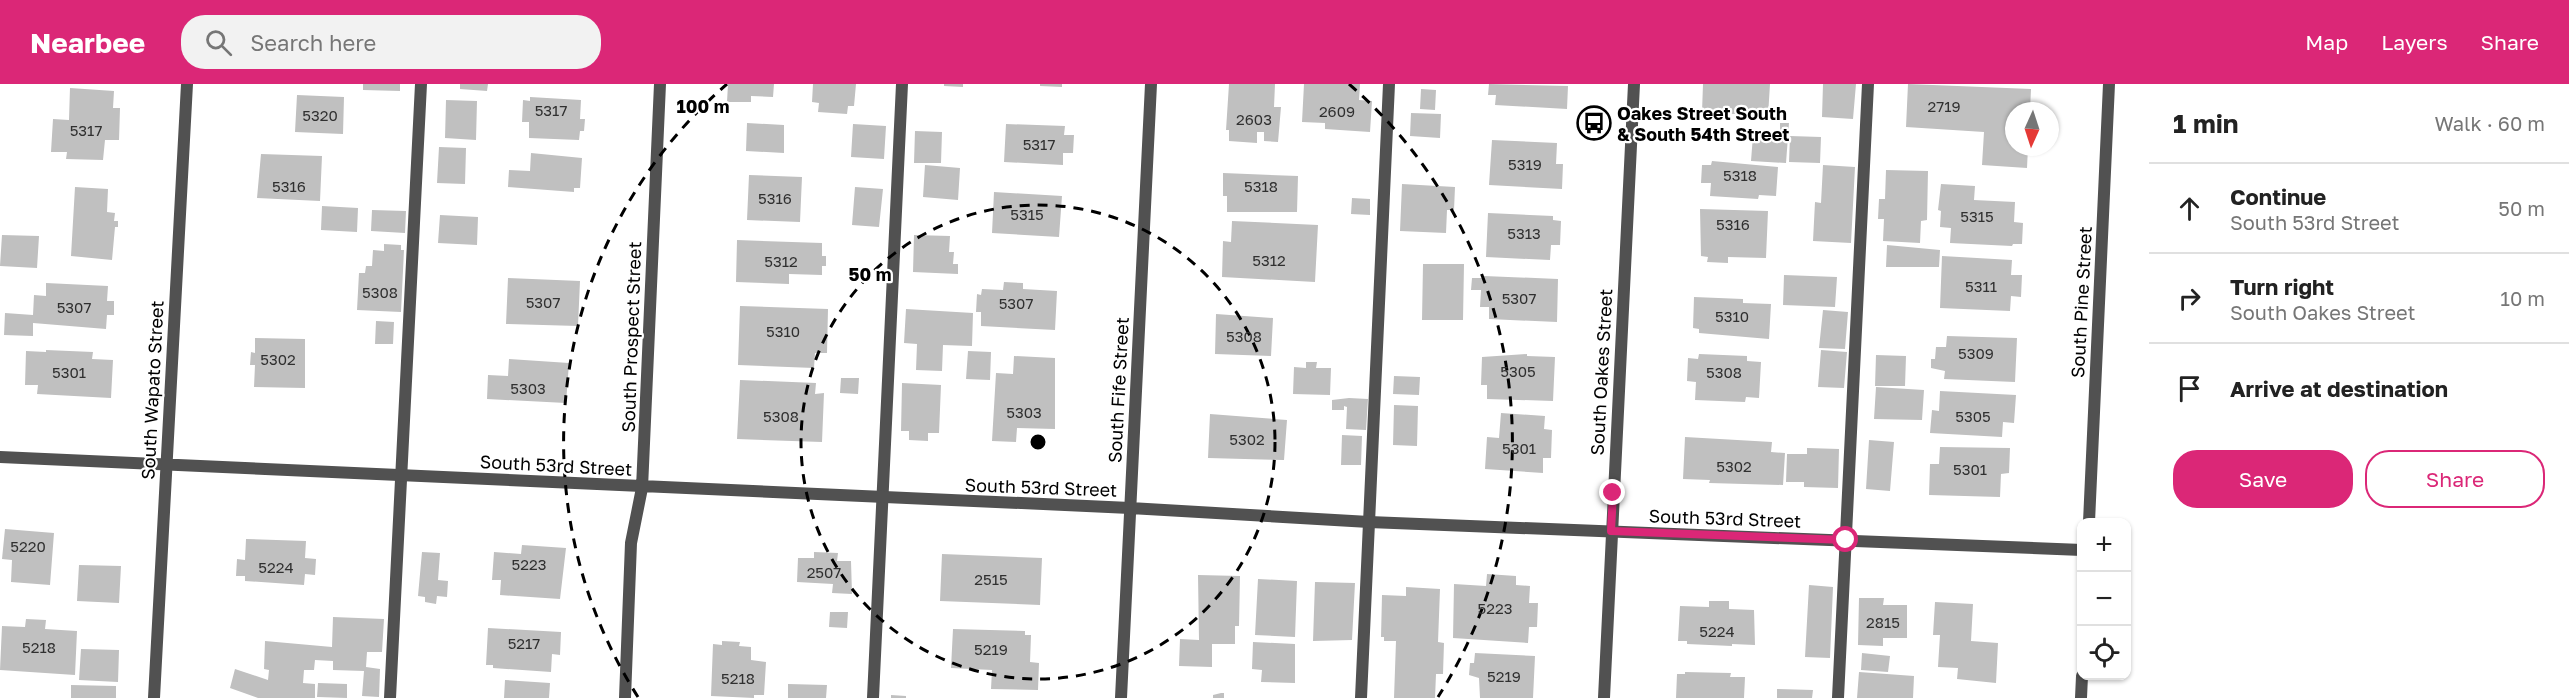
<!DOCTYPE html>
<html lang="en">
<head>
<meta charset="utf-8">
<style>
	:root { --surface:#fff; --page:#f2f2f2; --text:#222; --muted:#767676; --line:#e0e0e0; --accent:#db2777 }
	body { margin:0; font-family:"Golos Text",sans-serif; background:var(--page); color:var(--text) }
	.controls { position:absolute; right:18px; bottom:18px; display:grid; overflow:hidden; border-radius:12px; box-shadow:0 2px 4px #0004 }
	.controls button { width:54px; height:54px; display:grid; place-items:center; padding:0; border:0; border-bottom:2px solid var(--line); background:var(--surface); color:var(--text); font:30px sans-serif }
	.compass { position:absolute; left:2005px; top:18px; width:54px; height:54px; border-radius:50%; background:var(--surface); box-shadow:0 2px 4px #0004; rotate:183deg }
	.stop { position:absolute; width:18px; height:18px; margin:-14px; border:4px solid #db2777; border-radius:50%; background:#fff }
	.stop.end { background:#db2777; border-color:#fff; box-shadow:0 2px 6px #0008 }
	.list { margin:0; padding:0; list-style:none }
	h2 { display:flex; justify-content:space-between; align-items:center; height:78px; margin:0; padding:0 24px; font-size:26px }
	h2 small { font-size:20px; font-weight:400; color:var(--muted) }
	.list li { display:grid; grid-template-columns:39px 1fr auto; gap:18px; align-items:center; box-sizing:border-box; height:90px; padding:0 24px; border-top:2px solid var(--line) }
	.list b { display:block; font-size:22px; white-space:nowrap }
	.list p { margin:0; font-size:20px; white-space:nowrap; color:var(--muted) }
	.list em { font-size:20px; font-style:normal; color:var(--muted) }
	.actions { display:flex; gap:12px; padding:18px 24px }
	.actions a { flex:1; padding:14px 0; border:2px solid var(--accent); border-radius:24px; text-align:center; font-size:21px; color:var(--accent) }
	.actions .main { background:var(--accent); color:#fff }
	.icon { flex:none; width:33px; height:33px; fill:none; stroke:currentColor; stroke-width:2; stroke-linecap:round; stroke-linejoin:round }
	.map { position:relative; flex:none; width:2149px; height:614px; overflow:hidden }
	header { display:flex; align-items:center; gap:36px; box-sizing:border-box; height:84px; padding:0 30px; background:var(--accent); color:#fff }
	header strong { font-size:28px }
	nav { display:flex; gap:33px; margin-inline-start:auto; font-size:21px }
	.search { width:420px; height:54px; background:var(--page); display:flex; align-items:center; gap:15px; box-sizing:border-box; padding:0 21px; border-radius:24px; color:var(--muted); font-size:22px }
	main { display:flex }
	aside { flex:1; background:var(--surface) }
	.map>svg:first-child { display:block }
	.building { fill:#c0c0c0 }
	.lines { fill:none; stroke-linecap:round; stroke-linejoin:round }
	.service { stroke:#515151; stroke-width:12 }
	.minor { stroke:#515151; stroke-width:12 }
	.tertiary { stroke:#515151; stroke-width:12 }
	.route { stroke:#db2777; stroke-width:8 }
	.ring { fill:none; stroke:#000; stroke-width:3; stroke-dasharray:10 8 }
	.labels { text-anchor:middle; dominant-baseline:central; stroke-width:4.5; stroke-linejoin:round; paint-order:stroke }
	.number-label { font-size:15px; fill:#303030 }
	.poi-label { font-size:18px; font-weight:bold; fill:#000; stroke:#fff; text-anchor:start }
	.street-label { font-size:18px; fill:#000; stroke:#fff }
	.centre { fill:#000; stroke:#fff; stroke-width:3 }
	.ring-label { font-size:18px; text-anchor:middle; font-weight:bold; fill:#000; stroke:#fff; stroke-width:4.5; stroke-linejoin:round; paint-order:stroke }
</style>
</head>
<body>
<header>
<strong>Nearbee</strong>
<div class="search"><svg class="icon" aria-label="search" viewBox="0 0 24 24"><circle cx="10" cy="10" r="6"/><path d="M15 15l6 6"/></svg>Search here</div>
<nav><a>Map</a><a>Layers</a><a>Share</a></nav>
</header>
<main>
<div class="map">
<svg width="2149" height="614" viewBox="0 0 2149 614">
	<rect width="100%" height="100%" fill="#fff"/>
	<!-- building -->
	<path class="building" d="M363,0H400V7L363,6Z
		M460,0H488L487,7L460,5Z
		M728,0H774L773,13L751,12V18H727Z
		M813,0H856L854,22H848L847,30L818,28L819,19L812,18Z
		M944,0H963V3L944,2Z
		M1040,0H1062V3L1040,2Z
		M1229,0H1275L1274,23H1281L1278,58L1264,57V48H1257V59L1229,57V46H1226Z
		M1304,0H1360L1359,16L1372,17L1370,48L1325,45V39L1302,38Z
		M1489,0L1568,2L1567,25L1495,21L1496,11H1488Z
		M1703,0H1770L1768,32L1702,28Z
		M1823,0H1856L1853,35L1822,33Z
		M1908,0L2031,5L2030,27H2014V63H2028L2027,84L1982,81L1984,48L1906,43Z
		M70,4L114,7L113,24H120L119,56H105L103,76L66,75L67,68H51L53,35L69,36Z
		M1421,5L1436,6L1435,26L1420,25Z
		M297,11L344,13L343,50L295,48Z
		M530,13L581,16L580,35H585L584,47H580L579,56L529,54V38H522L523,16L530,17Z
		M446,16L477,17L476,56L445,54Z
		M1411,29L1441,30L1440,54L1410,52Z
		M747,39L784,41V69L746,67Z
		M1780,39H1789L1786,79L1751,77L1753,51L1780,53Z
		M853,40L886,42L884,75L851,73Z
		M1006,40L1065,42L1064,51H1074L1073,69H1063V81L1004,78Z
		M915,47L942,48L941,79H914Z
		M1790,52L1821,53L1820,79L1789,78Z
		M1492,56L1557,59L1556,80H1563L1562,105L1489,101Z
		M439,63L466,64L465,100L437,99Z
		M531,69L582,74L580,104H574V108L508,103L509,86L530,87Z
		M261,70L322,72L320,117L257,114Z
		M1712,77L1778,83L1776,112L1759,111L1758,115L1710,112L1711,99H1701L1702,81H1711Z
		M925,81L960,84L958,116L923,113Z
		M1823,81L1855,83L1851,159L1813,157L1815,118L1821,119Z
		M1886,86L1928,87L1927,136L1921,137L1920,159L1883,157L1884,135H1878L1879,115H1885Z
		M1223,89L1298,92L1297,128H1227V112H1223Z
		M749,91L802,93L800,138L747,136Z
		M1402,100L1455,103L1454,126H1447L1446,149L1400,147Z
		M1941,100L1975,102L1974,116L2015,118L2014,138L2023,139L2022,160H2013L2012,162L1950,159L1951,144L1940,143L1941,127L1938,126Z
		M75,103L108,105L107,128L115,129L114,137H118V143H115L112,176L71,172Z
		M855,103L883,105L879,143L852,141Z
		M994,108L1062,112L1059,153L992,149Z
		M1352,114L1370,115V131L1351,130Z
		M322,122L358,124L357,148L321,146Z
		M1700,125L1768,127L1766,174L1728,173V179L1707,178L1708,173L1701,172Z
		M372,126L406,127L405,149L371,147Z
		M1488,129L1553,132V136L1561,137L1560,161H1551L1550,176L1486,173Z
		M440,131L478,133L477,161L438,159Z
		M1232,137L1318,141L1315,198L1222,193L1223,157L1231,158Z
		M2,151L39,152L37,184L0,182Z
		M914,151L950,152L949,168H954L953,180H958V190L913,188Z
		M737,156L822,159V172H826V182H822V191L789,190V200L736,198Z
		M384,160L401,161V166H404L401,228L357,226L359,189H365L366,182H372L373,166L384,167Z
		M1887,161L1940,166L1939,183H1886Z
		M1942,172L2012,176L2011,191H2022L2021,213L2011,212L2010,227L1940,224Z
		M1423,180H1464L1463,236H1422Z
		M1784,191L1837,193L1835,223L1783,221Z
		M1484,192L1558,195L1557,238L1489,235V223H1480L1481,206H1471L1472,194H1484Z
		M508,194L580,197L578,242L506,240Z
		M1004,198L1023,199V205L1057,207L1055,246L981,242V228H976L977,210L981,211L982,205L1003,206Z
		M46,199L108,202L107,217H114V231H107L106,245L33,239V252L4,251L5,229L33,231L34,211L46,212Z
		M1694,213L1743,215V219L1771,220L1769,255L1699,249V245L1693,244Z
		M740,222L828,225L827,269H815L814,284L738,281Z
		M906,225L973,229L972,262L943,261L942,287L916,286L917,260L904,259Z
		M1823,226L1848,228L1845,265L1819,264Z
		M1216,230L1273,234L1271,272L1215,270Z
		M376,237L394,238L393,260H375Z
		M1947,252L2017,254L2015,298L1944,295L1945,287L1931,284V275H1935L1936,263H1946Z
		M255,254L305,255V304L254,303L255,281H250L251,268L255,269Z
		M46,266L93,268L92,275L113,276L111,314L37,310L38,301H25L26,267L46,268Z
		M1821,266L1847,268L1844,304L1818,303Z
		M968,267L991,268L990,296L966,295Z
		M1527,270V272L1555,273L1553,317L1487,315V301H1481L1482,273Z
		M1699,270L1747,272V277L1761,278L1759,314L1746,313L1745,318L1695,316L1696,298L1687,297L1688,274L1698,275Z
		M1876,271L1906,272L1905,302H1875Z
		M1014,272L1055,274V345L1017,344L1016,358L992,357L996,289L1013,290Z
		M509,275L569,279L566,319L487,315L488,291L508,292Z
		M1306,278H1317L1316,284H1331L1330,311L1293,310L1294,283L1306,284Z
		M1394,292L1420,293L1419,311L1393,310Z
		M841,294H859L858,310L840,309Z
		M740,296L816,299L815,310L824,309L822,358L737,355Z
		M902,299L941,301L939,349H928V357L909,356V347H901Z
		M1876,303L1924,306L1922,336L1874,335Z
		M1940,307L2016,311L2014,339L2003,338L2002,353L1930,349L1932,326L1939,327Z
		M1349,314L1368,315L1366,346L1346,345L1347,323L1344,322V326H1332V316Z
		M1394,321L1418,322L1417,362L1393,361Z
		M1501,329L1545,332L1544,345L1552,346L1551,374H1543V389L1485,385L1487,353L1499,354Z
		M1210,330L1287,336L1284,376L1208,374Z
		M1342,351L1362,352L1361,381H1341Z
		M1685,353L1772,358L1771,368L1785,369L1783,401L1709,399L1710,396L1683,395Z
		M1869,356L1894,358L1890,407L1866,405Z
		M1940,363L2010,364L2009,389L2001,390L2000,413L1929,411L1930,380H1939Z
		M1807,364L1839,365L1838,404L1804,403V398H1786L1787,370H1807Z
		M5,445L54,449L50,501L11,498L12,476L2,475Z
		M246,455L306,457L305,474L316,475L315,491L305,490L304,501L245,497V492H236L237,475L245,476Z
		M522,461L566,464L560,515L500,511L501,496H492L494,468L521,470Z
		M422,468L440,469L438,496L448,497L447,513L437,512L436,520L425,518V513L418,512Z
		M814,468L838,469L837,477H851L852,510L832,509L833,500L797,498L798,474H814Z
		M942,470L1042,474L1040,521L940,517Z
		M79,481L121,482L119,519L77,517Z
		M1487,490L1516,492V501L1530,502L1529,519H1538L1537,543H1529L1528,559L1453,554L1454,500L1486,502Z
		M1198,491L1240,492L1239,542H1235V560H1212V583L1179,582L1180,555L1199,556Z
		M1258,495L1297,497L1295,553L1255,551Z
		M1315,498L1355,499L1352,556L1313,557Z
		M1809,501L1833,503L1830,574L1805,573Z
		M1406,503L1440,505L1438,558L1444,559L1443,590H1436L1435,614H1394L1396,557H1384V553H1381L1382,511L1406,512Z
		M1859,514H1884L1883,521H1907V554H1883V562L1858,561Z
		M1709,517H1729V525L1754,526L1755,561L1732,560V562L1687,560V557H1678L1680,522L1709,523Z
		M1935,518L1973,520L1971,557L1998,559L1996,599L1957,595L1958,584L1938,583L1940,551H1933Z
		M830,528H848L847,544L829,543Z
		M333,533L384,535L382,568H367L366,583L380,585L379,613L362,612L364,587L333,586V577L315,576L314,586H304L303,599L315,600V614H258L230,604L235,585L268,596L269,586L264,585L265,557L332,563Z
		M26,535L46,536L45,545L77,547L75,591L0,586L2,542L25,543Z
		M488,544L561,548L560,571L552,570L551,588L493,584V581H486Z
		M953,545L1025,547V551H1031L1030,578L1039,579L1038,606L991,605L992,586L951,584Z
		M722,557L740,558L739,562L751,563V576L766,578L764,611H754V614L711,612L713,560L722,561Z
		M1253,558L1295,560V599L1261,598L1262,586L1252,585Z
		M81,565L119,566L118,598L79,596Z
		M1475,569L1535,572L1533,614H1480L1479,594L1469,591L1470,579H1474Z
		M1862,569L1890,572L1888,588L1861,586Z
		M1685,588L1731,589L1730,593H1745L1744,614H1676L1677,590H1685Z
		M1859,588L1914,592L1913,614H1857Z
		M505,596L550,599L549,614H504Z
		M318,599L347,600V614L317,613Z
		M788,600L827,601L826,614H788Z
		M71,601L116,602V614H71Z
		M1777,605L1813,606L1812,614H1777Z
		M1221,609H1224V614H1213V611Z
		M891,611L906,612V614H891Z"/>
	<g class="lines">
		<!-- service -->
		<path class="service" d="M390,614L421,0
			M873,614L902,0
			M1361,614L1389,0
			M1838,614L1868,0"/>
		<!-- minor -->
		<path class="minor" d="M0,373L1130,424L1369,438L2082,466
			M2089,438L2109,0
			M154,614L187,0
			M625,614L631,459L642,404L660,0
			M1121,614L1151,0
			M2081,614L2082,592"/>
		<!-- tertiary -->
		<path class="tertiary" d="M1604,614L1634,0"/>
	</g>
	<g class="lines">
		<!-- route -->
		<path class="route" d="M1613,409L1611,447L1846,456"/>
	</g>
	<!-- distance rings -->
	<g class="ring">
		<circle cx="1038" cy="358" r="237"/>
		<path d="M638 613A474 474 0 0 1 727 0M1349 0A474 474 0 0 1 1438 613"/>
	</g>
	<!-- icons -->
	<defs>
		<symbol id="bus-ring" viewBox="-11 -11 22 22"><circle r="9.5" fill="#fff" stroke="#000" stroke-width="1.5"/><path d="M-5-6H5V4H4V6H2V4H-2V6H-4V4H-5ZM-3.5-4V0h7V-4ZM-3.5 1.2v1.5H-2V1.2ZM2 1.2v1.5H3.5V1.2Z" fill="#000"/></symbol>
	</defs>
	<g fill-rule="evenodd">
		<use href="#bus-ring" x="1575" y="20" width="38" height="38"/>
	</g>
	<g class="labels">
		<!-- number labels -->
		<g class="number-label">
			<text x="1944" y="22">2719</text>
			<text x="551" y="26">5317</text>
			<text x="1337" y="27">2609</text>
			<text x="320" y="31">5320</text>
			<text x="1254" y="35">2603</text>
			<text x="86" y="46">5317</text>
			<text x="1039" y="60">5317</text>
			<text x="1525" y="80">5319</text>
			<text x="1740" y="91">5318</text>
			<text x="289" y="102">5316</text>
			<text x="1261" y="102">5318</text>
			<text x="775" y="114">5316</text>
			<text x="1027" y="130">5315</text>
			<text x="1977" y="132">5315</text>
			<text x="1733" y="140">5316</text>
			<text x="1524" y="149">5313</text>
			<text x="1269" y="176">5312</text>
			<text x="781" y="177">5312</text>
			<text x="1981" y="202">5311</text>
			<text x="380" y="208">5308</text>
			<text x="1519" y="214">5307</text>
			<text x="543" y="218">5307</text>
			<text x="1016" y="219">5307</text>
			<text x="74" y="223">5307</text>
			<text x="1732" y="232">5310</text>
			<text x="783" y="247">5310</text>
			<text x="1244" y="252">5308</text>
			<text x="1976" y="269">5309</text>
			<text x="278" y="275">5302</text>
			<text x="1518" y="287">5305</text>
			<text x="69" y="288">5301</text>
			<text x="1724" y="288">5308</text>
			<text x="528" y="304">5303</text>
			<text x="1024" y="328">5303</text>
			<text x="781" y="332">5308</text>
			<text x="1973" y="332">5305</text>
			<text x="1247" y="355">5302</text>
			<text x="1519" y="364">5301</text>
			<text x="1734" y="382">5302</text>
			<text x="1970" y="385">5301</text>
			<text x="28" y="462">5220</text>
			<text x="529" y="480">5223</text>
			<text x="276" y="483">5224</text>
			<text x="824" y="488">2507</text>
			<text x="991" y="495">2515</text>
			<text x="1495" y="524">5223</text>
			<text x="1883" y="538">2815</text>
			<text x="1717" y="547">5224</text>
			<text x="524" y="559">5217</text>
			<text x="39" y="563">5218</text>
			<text x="991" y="565">5219</text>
			<text x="1504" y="592">5219</text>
			<text x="738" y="594">5218</text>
		</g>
		<!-- poi labels -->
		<g class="poi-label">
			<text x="1617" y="29">Oakes Street South<tspan x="1617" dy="21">&amp; South 54th Street</tspan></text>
		</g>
		<!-- street labels -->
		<g class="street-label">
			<text transform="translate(2081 218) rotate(-87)">South Pine Street</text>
			<text transform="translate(631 253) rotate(-88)">South Prospect Street</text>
			<text transform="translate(1601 288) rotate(-87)">South Oakes Street</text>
			<text transform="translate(152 306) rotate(-87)">South Wapato Street</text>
			<text transform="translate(1118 306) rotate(-87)">South Fife Street</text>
			<text transform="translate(556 381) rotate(3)">South 53rd Street</text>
			<text transform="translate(1041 403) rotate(2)">South 53rd Street</text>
			<text transform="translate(1725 434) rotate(2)">South 53rd Street</text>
		</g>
	</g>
	<circle cx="1038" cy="358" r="9" class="centre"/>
	<g class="ring-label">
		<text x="703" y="29">100 m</text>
		<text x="870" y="197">50 m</text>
	</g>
</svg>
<div class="controls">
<button>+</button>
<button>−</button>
<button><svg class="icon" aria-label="locate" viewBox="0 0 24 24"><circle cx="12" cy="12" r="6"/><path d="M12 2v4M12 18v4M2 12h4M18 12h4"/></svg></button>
</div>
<svg class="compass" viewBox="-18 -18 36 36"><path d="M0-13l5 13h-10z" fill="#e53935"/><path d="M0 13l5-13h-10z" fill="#767676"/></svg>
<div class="stop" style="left:1846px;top:456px"></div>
<div class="stop end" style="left:1613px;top:409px"></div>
</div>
<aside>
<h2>1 min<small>Walk · 60 m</small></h2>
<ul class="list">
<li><svg class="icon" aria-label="ahead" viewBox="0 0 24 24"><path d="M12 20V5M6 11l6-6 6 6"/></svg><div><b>Continue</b><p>South 53rd Street</p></div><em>50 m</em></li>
<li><svg class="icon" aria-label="right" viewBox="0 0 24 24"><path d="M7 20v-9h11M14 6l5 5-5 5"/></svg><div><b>Turn right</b><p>South Oakes Street</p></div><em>10 m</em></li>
<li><svg class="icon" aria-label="arrive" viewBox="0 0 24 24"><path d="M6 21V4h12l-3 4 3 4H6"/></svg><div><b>Arrive at destination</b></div></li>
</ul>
<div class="actions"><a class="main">Save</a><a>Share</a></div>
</aside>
</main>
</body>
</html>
